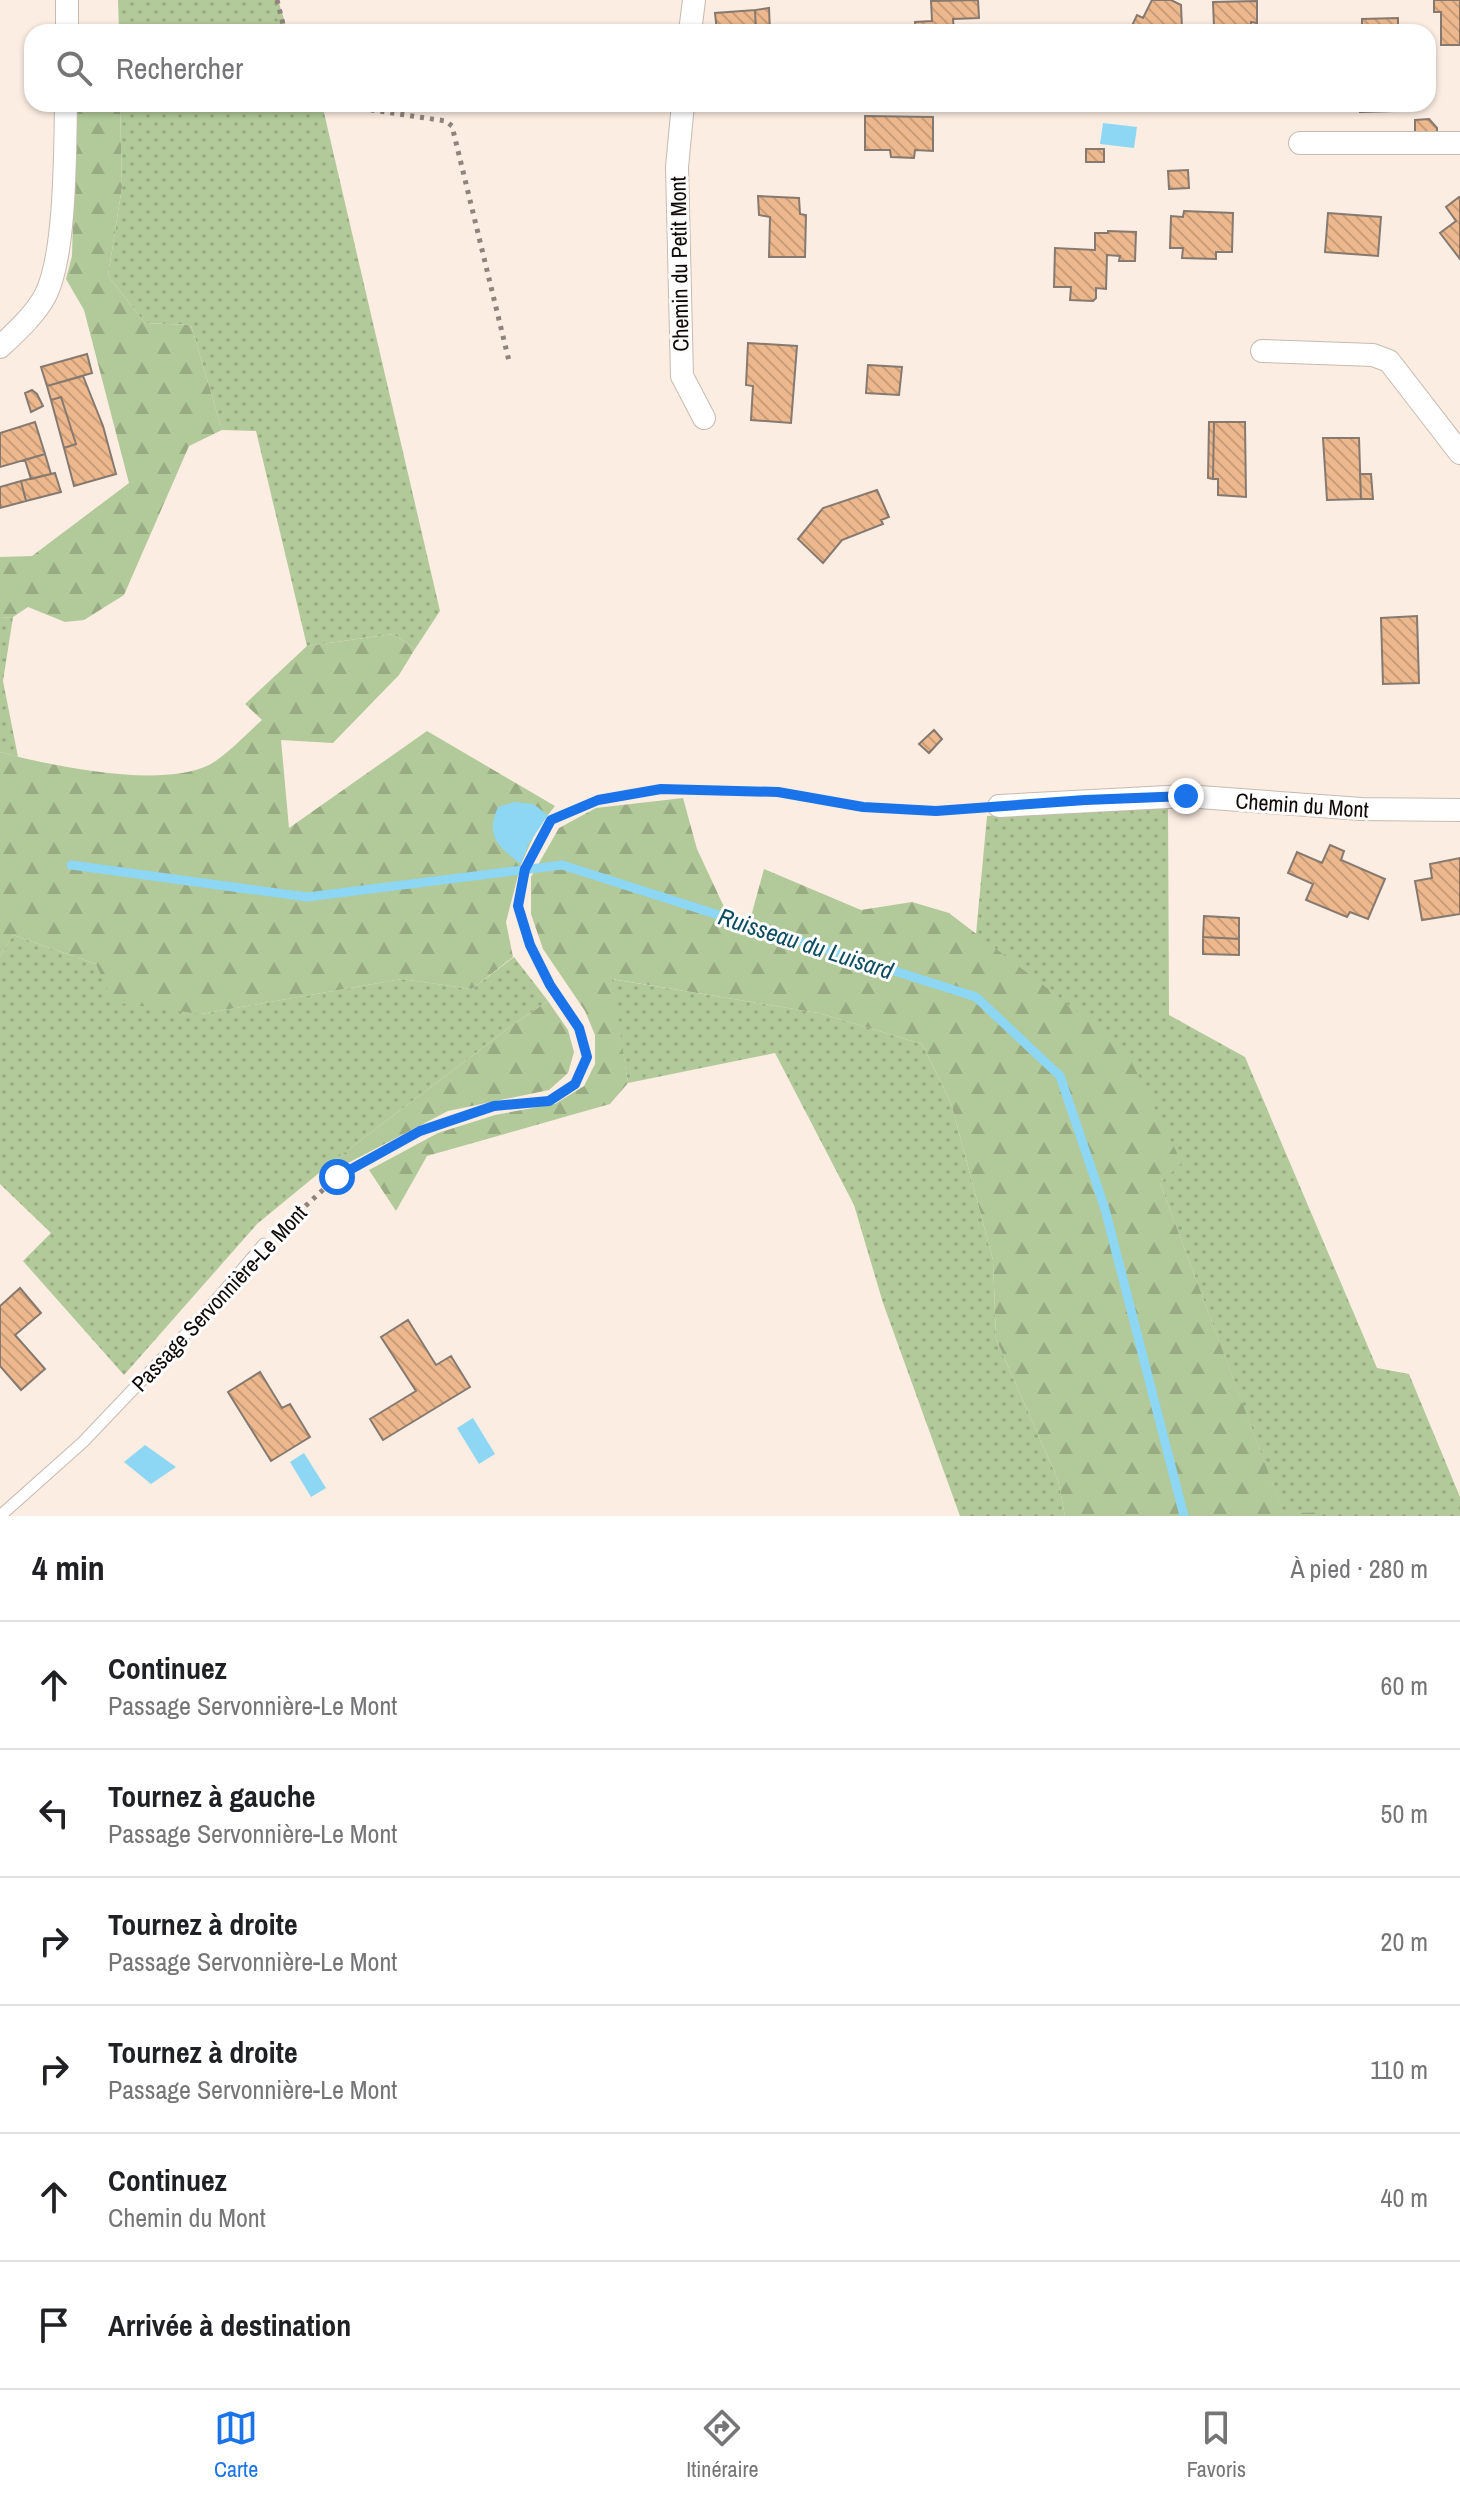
<!DOCTYPE html>
<html lang="fr">
<head>
<meta charset="utf-8">
<style>
	:root { --surface:#fff; --page:#f6f6f6; --text:#202124; --muted:#757577; --line:#e0e0e0; --accent:#1a73e8 }
	body { margin:0; font-family:"Archivo Narrow",sans-serif; background:var(--page); color:var(--text) }
	.stop { position:absolute; width:24px; height:24px; margin:-18px; border:6px solid #1a73e8; border-radius:50%; background:#fff }
	.stop.end { background:#1a73e8; border-color:#fff; box-shadow:0 2px 8px #0008 }
	.list { margin:0; padding:0; list-style:none }
	h2 { display:flex; justify-content:space-between; align-items:center; height:104px; margin:0; padding:0 32px; font-size:34px }
	h2 small { font-size:26px; font-weight:400; color:var(--muted) }
	.list li { display:grid; grid-template-columns:52px 1fr auto; gap:24px; align-items:center; box-sizing:border-box; height:128px; padding:0 32px; border-top:2px solid var(--line) }
	.list b { display:block; font-size:30px; white-space:nowrap }
	.list p { margin:0; font-size:26px; white-space:nowrap; color:var(--muted) }
	.list em { font-size:26px; font-style:normal; color:var(--muted) }
	.icon { flex:none; width:44px; height:44px; fill:none; stroke:currentColor; stroke-width:2; stroke-linecap:round; stroke-linejoin:round }
	.map { position:relative; flex:none; width:1460px; height:1516px; overflow:hidden }
	.search { position:absolute; background:var(--surface); box-shadow:0 2px 6px #0004; left:24px; right:24px; top:24px; height:88px; display:flex; align-items:center; gap:20px; box-sizing:border-box; padding:0 28px; border-radius:24px; color:var(--muted); font-size:30px }
	.sheet { height:872px; background:var(--surface) }
	nav { display:flex; justify-content:space-around; align-items:center; box-sizing:border-box; height:112px; border-top:2px solid var(--line); background:var(--surface); font-size:22px; color:var(--muted) }
	nav a { display:grid; justify-items:center; gap:4px }
	nav .on { color:var(--accent) }
	.map>svg:first-child { display:block }
	.grass { fill:url(#grass-dots) }
	.forest { fill:url(#forest-firs) }
	.water { fill:#8dd7f4 }
	.lines { fill:none; stroke-linecap:round; stroke-linejoin:round }
	.stream { stroke:#8dd7f4; stroke-width:9 }
	.building { fill:url(#building-back-hatch); stroke:#86796f; stroke-width:2 }
	.service-casing { stroke:#c7baaf; stroke-width:13 }
	.minor-casing { stroke:#c7baaf; stroke-width:24 }
	.path { stroke:#8e847d; stroke-width:5; stroke-dasharray:4 6; stroke-linecap:butt }
	.service { stroke:#fff; stroke-width:11 }
	.minor { stroke:#fff; stroke-width:22 }
	.route { stroke:#1a73e8; stroke-width:10 }
	.labels { text-anchor:middle; dominant-baseline:central; stroke-width:6; stroke-linejoin:round; paint-order:stroke }
	.street-label { font-size:22px; fill:#0f0a07; stroke:#fdfdfd }
	.water-label { font-size:24px; font-style:italic; fill:#0c4c60; stroke:#fdfdfd }
</style>
</head>
<body>
<div class="map">
<svg width="1460" height="1516" viewBox="0 0 1460 1516">
	<defs>
		<pattern id="grass-dots" width="8" height="8" patternUnits="userSpaceOnUse" patternTransform="scale(2)"><rect width="8" height="8" fill="#b2c99a"/><path d="M2 2h.1M6 6h.1" fill="none" stroke="#98ab83" stroke-width="1.8" stroke-linecap="round"/></pattern>
		<pattern id="forest-firs" width="22" height="20" patternUnits="userSpaceOnUse" patternTransform="scale(2)"><rect width="22" height="20" fill="#b2c99a"/><path d="M5 1l3.5 6h-7zM16 11l3.5 6h-7z" fill="#98ab83"/></pattern>
		<pattern id="building-back-hatch" width="6" height="6" patternUnits="userSpaceOnUse" patternTransform="scale(2)"><rect width="6" height="6" fill="#edb88d"/><path d="M-1 5l2 2M0 0l6 6M5-1l2 2" fill="none" stroke="#ca9d78"/></pattern>
	</defs>
	<rect width="100%" height="100%" fill="#fbede2"/>
	<!-- grass -->
	<path class="grass" d="M118,0H278L288,32H119Z
		M120,104H322L440,611L415,649L393,634L307,646L256,431L222,430L191,325L145,323L108,276L122,187Z
		M13,617L3,681L18,757L0,752V618Z
		M1168,804L1169,1015L1245,1057L1377,1368L1409,1374L1460,1497V1516H1315L1314,1512L1284,1515L1160,1183L976,934L987,816Z
		M13,935L96,964L201,1014L402,979L472,989L514,957L548,1001L510,1027L336,1159L257,1224L124,1375L23,1261L51,1233L0,1184V956Z
		M611,979L819,1013L922,1044L951,1103L993,1260L996,1339L1058,1480L1065,1516H960L883,1303L854,1205L775,1053L628,1083Z"/>
	<!-- forest -->
	<path class="forest" d="M76,104H120L122,187L108,276L145,323L191,325L222,430L189,446L124,595L84,620L65,622L28,607L13,617L0,618V557L32,556L129,483L84,310L66,279L72,256Z
		M393,634L415,649L399,675L333,743L281,740L289,828L427,731L555,806L537,829L521,864L506,922L513,957L472,989L402,979L201,1014L113,1002L96,964L13,935L0,956V752C51,766 161,789 209,765C226,756 247,733 262,720L245,704L307,646Z
		M683,798L697,849L725,909L750,920L764,869L861,910L912,902L949,913L1124,1047L1182,1163L1160,1183L1284,1514L1315,1512V1516H1065L1058,1480L996,1339L993,1260L951,1103L922,1044L819,1013L612,979L628,1083L610,1104L427,1156L396,1211L369,1170L438,1133L495,1115L555,1104L584,1086L595,1064V1035L585,1011L543,949L531,914V877L559,828L596,808Z
		M548,1001L568,1030L574,1052L568,1073L549,1090L448,1111L348,1163L336,1159L510,1027Z"/>
	<!-- water -->
	<path class="water" d="M1103,123L1137,127L1134,148L1100,144Z
		M514,802L533,804L548,815L528,845L521,864C498,847 485,836 498,807Z
		M473,1418L495,1454L479,1464L457,1428Z
		M145,1445L176,1467L151,1484L124,1462Z
		M304,1453L326,1488L311,1497L290,1462Z"/>
	<g class="lines">
		<!-- stream -->
		<path class="stream" d="M71,865L307,897L562,865L976,997L1060,1076L1105,1209L1184,1516"/>
	</g>
	<!-- building -->
	<path class="building" d="M978,0L979,18L953,19L954,32H916L915,22L932,21L931,1Z
		M1152,0H1171L1181,5L1182,28L1164,29L1162,32H1129L1137,15L1143,18Z
		M1434,0H1460V45H1441V12H1434Z
		M1257,1V23L1251,22V32H1220V27H1214L1213,2Z
		M769,8L770,32H756L755,10Z
		M755,10L756,32H717L715,13Z
		M1398,18V32H1362V19Z
		M1360,104H1394V111L1360,112Z
		M865,116L933,117V151L915,150L914,158L891,157L890,150H865Z
		M1429,119L1437,128V134H1415V120Z
		M1086,149H1104V162H1086Z
		M1188,170L1189,188L1169,189L1168,171Z
		M758,196L799,198L800,214L806,215L805,257H769L770,217L759,215Z
		M1459,197L1460,199V259L1440,233L1456,221L1446,207Z
		M1184,211L1233,213L1232,252H1216V259L1182,258L1183,248H1170L1171,216L1183,217Z
		M1328,213L1381,217L1378,256L1325,252Z
		M1108,231L1136,232L1135,261H1119L1120,256L1107,255L1106,289L1096,288V298L1093,301L1070,300L1071,287H1054L1055,248L1095,250V233H1108Z
		M748,343L797,346L791,423L751,420L753,386L746,385Z
		M87,354L92,373L47,386L41,367Z
		M868,365L902,367L899,395L866,393Z
		M83,376L103,426L116,474L74,486L64,448L76,444L61,397L51,400L47,386Z
		M32,390L37,394L43,406L31,412L25,393Z
		M61,397L76,444L64,448L51,400Z
		M35,422L45,454L0,467V433Z
		M1209,422H1214L1213,479L1208,478Z
		M1214,422H1245L1246,497L1218,495V479H1213Z
		M1323,438H1359L1361,499L1327,500Z
		M45,454L51,474L31,479L25,460Z
		M55,473L61,492L26,501L21,481Z
		M1360,474H1371L1373,499H1361Z
		M21,481L26,501L0,508V487Z
		M877,490L889,517L881,520L883,524L842,540L823,563L798,539L823,508Z
		M1417,616L1419,683L1383,684L1381,618Z
		M934,730L942,739L929,753L919,744Z
		M1330,845L1344,851L1341,860L1385,879L1368,919L1350,912L1347,917L1306,900L1313,884L1288,873L1297,852L1322,863Z
		M1460,858V914L1422,920L1415,881L1432,878L1430,864Z
		M1204,916L1239,918V939L1203,937Z
		M1203,937L1239,939V955L1203,954Z
		M20,1288L41,1313L15,1335L45,1369L21,1390L0,1366V1306Z
		M408,1320L436,1365L451,1356L470,1387L383,1440L370,1419L416,1391L381,1337Z
		M260,1372L282,1408L290,1404L310,1437L271,1461L228,1392Z"/>
	<g class="lines">
		<defs>
			<path id="service" d="M0,1516L83,1442L201,1318L264,1244"/>
			<path id="minor" d="M67,32V0
				M690,32L694,0
				M683,104L677,167L682,376L704,418
				M1300,143H1460
				M0,347C16,332 34,316 45,296C66,256 65,151 66,104
				M1262,351L1373,355L1389,361L1460,453
				M999,806L1186,796L1361,809L1460,810"/>
		</defs>
		<!-- service casing -->
		<use href="#service" class="service-casing"/>
		<!-- minor casing -->
		<use href="#minor" class="minor-casing"/>
		<!-- path -->
		<path class="path" d="M277,0L285,32
			M331,104L446,121L452,126L509,361
			M276,1233L337,1177L420,1131L494,1106L549,1101L575,1084L587,1057L579,1028L550,985L530,945L518,906L525,869L551,820L598,800L661,789L778,792L863,807L936,811L974,808"/>
		<!-- service -->
		<use href="#service" class="service"/>
		<!-- minor -->
		<use href="#minor" class="minor"/>
	</g>
	<g class="lines">
		<!-- route -->
		<path class="route" d="M337,1177L420,1131L494,1106L549,1101L575,1084L587,1057L579,1028L550,985L530,945L518,906L525,869L551,820L598,800L661,789L778,792L863,807L936,811L1085,800L1186,796"/>
	</g>
	<g class="labels">
		<!-- street labels -->
		<g class="street-label">
			<text transform="translate(679 264) rotate(-91)">Chemin du Petit Mont</text>
			<text transform="translate(1302 805) rotate(4)">Chemin du Mont</text>
			<text transform="translate(219 1298) rotate(-47)">Passage Servonnière-Le Mont</text>
		</g>
		<!-- water labels -->
		<g class="water-label">
			<text transform="translate(806 943) rotate(18)">Ruisseau du Luisard</text>
		</g>
	</g>
</svg>
<div class="stop" style="left:337px;top:1177px"></div>
<div class="stop end" style="left:1186px;top:796px"></div>
<div class="search"><svg class="icon" aria-label="search" viewBox="0 0 24 24"><circle cx="10" cy="10" r="6"/><path d="M15 15l6 6"/></svg>Rechercher</div>
</div>
<section class="sheet">
<h2>4 min<small>À pied · 280 m</small></h2>
<ul class="list">
<li><svg class="icon" aria-label="ahead" viewBox="0 0 24 24"><path d="M12 20V5M6 11l6-6 6 6"/></svg><div><b>Continuez</b><p>Passage Servonnière-Le Mont</p></div><em>60 m</em></li>
<li><svg class="icon" aria-label="left" viewBox="0 0 24 24"><path d="M17 20v-9H6M10 6l-5 5 5 5"/></svg><div><b>Tournez à gauche</b><p>Passage Servonnière-Le Mont</p></div><em>50 m</em></li>
<li><svg class="icon" aria-label="right" viewBox="0 0 24 24"><path d="M7 20v-9h11M14 6l5 5-5 5"/></svg><div><b>Tournez à droite</b><p>Passage Servonnière-Le Mont</p></div><em>20 m</em></li>
<li><svg class="icon" aria-label="right" viewBox="0 0 24 24"><path d="M7 20v-9h11M14 6l5 5-5 5"/></svg><div><b>Tournez à droite</b><p>Passage Servonnière-Le Mont</p></div><em>110 m</em></li>
<li><svg class="icon" aria-label="ahead" viewBox="0 0 24 24"><path d="M12 20V5M6 11l6-6 6 6"/></svg><div><b>Continuez</b><p>Chemin du Mont</p></div><em>40 m</em></li>
<li><svg class="icon" aria-label="arrive" viewBox="0 0 24 24"><path d="M6 21V4h12l-3 4 3 4H6"/></svg><div><b>Arrivée à destination</b></div></li>
</ul>
</section>
<nav>
<a class="on"><svg class="icon" aria-label="map" viewBox="0 0 24 24"><path d="M3 6l6-2 6 2 6-2v14l-6 2-6-2-6 2zM9 4v14M15 6v14"/></svg>Carte</a>
<a><svg class="icon" aria-label="directions" viewBox="0 0 24 24"><path d="M12 3l9 9-9 9-9-9zM9 14v-3h6M13 9l2 2-2 2"/></svg>Itinéraire</a>
<a><svg class="icon" aria-label="saved" viewBox="0 0 24 24"><path d="M7 4h10v16l-5-4-5 4z"/></svg>Favoris</a>
</nav>
</body>
</html>
